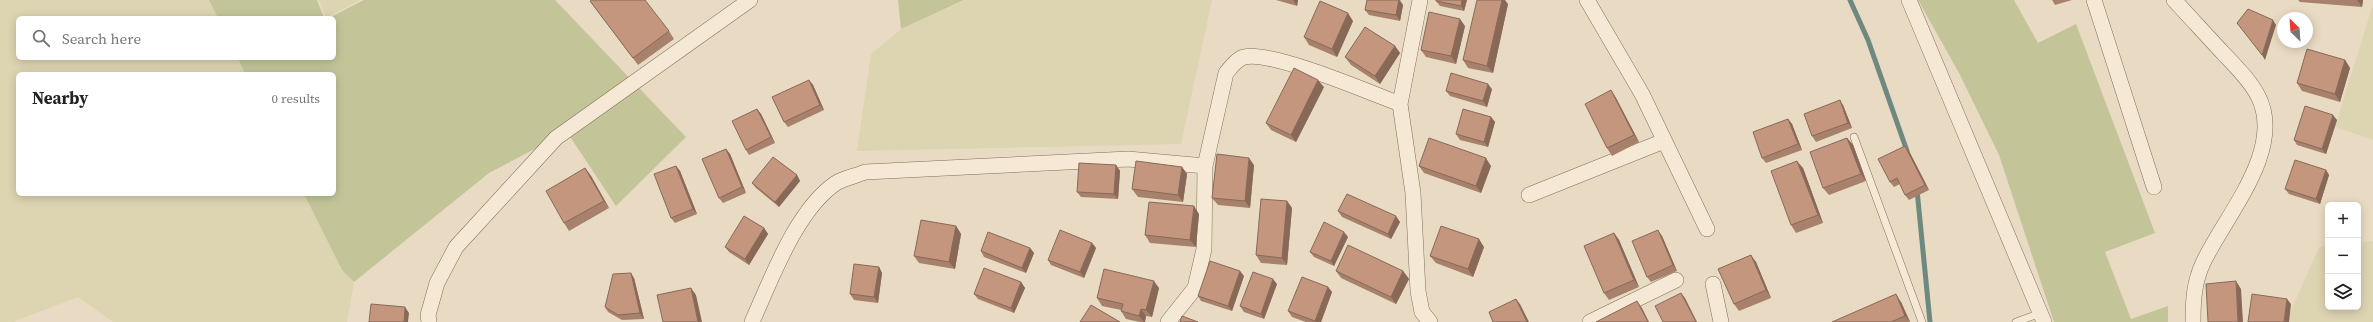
<!DOCTYPE html>
<html lang="en">
<head>
<meta charset="utf-8">
<style>
	:root { --surface:#fff; --page:#f2f2f2; --text:#222; --muted:#767676; --line:#e0e0e0 }
	body { margin:0; font-family:"Source Serif 4",serif; background:var(--page); color:var(--text) }
	.controls { position:absolute; right:12px; bottom:12px; display:grid; overflow:hidden; border-radius:6px; box-shadow:0 2px 10px #0003 }
	.controls button { width:36px; height:36px; display:grid; place-items:center; padding:0; border:0; border-bottom:1px solid var(--line); background:var(--surface); color:var(--text); font:20px sans-serif }
	.compass { position:absolute; left:2277px; top:12px; width:36px; height:36px; border-radius:50%; background:var(--surface); box-shadow:0 2px 10px #0003; rotate:335deg }
	.list { margin:0; padding:0; list-style:none }
	h2 { display:flex; justify-content:space-between; align-items:center; height:52px; margin:0; padding:0 16px; font-size:17px }
	h2 small { font-size:13px; font-weight:400; color:var(--muted) }
	.icon { flex:none; width:22px; height:22px; fill:none; stroke:currentColor; stroke-width:2; stroke-linecap:round; stroke-linejoin:round }
	.map { position:relative; flex:none; width:2373px; height:322px; overflow:hidden }
	.search { position:absolute; background:var(--surface); box-shadow:0 2px 10px #0003; left:16px; top:16px; width:320px; height:44px; display:flex; align-items:center; gap:10px; box-sizing:border-box; padding:0 14px; border-radius:6px; color:var(--muted); font-size:15px }
	.panel { position:absolute; background:var(--surface); box-shadow:0 2px 10px #0003; left:16px; top:72px; width:320px; height:124px; border-radius:6px }
	.map>svg:first-child { display:block }
	.farmland { fill:#ddd4b2 }
	.green { fill:#c3c599 }
	.lines { fill:none; stroke-linecap:round; stroke-linejoin:round }
	.stream { stroke:#6d8980; stroke-width:5 }
	.service-casing { stroke:#816e5c; stroke-width:8 }
	.minor-casing { stroke:#816e5c; stroke-width:16 }
	.service { stroke:#f5e9d6; stroke-width:7 }
	.minor { stroke:#f5e9d6; stroke-width:15 }
	.wall { fill:#a8816c }
	.shaded-wall { fill:#886958 }
	.building { fill:#c3967d; stroke:#886958 }
</style>
</head>
<body>
<div class="map">
<svg width="2373" height="322" viewBox="0 0 2373 322">
	<rect width="100%" height="100%" fill="#e9dbc3"/>
	<!-- farmland -->
	<path class="farmland" d="M0,0H209L218,18H18V58H238L245,74H18V194H304L342,270L354,282L347,322H113L78,297L13,322H0Z
		M319,0H360L326,18Z
		M966,0H1212L1181,144L857,151L871,54L901,29Z
		M2373,4V140L2335,127Z
		M2373,241V322H2286L2319,247L2328,246V307H2358V243Z"/>
	<!-- green -->
	<path class="green" d="M209,0H317L324,18H218Z
		M364,0H555L686,137L616,206L567,132L489,173L354,282L342,270L304,194H334V74H245L238,58H334V18H329Z
		M898,0H964L901,29Z
		M1918,0H2014L2038,43L2076,24L2155,233L2105,252L2131,319L2168,306V322H2054L1999,155L1959,73Z"/>
	<g class="lines">
		<!-- stream -->
		<path class="stream" d="M1850,0L1868,40L1907,151
			M1917,190L1930,322"/>
		<defs>
			<path id="service" d="M1854,137L1922,322
				M2016,322L2041,313"/>
			<path id="minor" d="M1420,0L1400,104L1413,193L1418,291L1422,312L1430,322
				M1587,0L1642,94L1707,229
				M1909,0L2044,322
				M2094,0L2154,187
				M2174,0C2191,18 2207,36 2224,54C2236,67 2250,80 2258,96C2286,150 2224,217 2203,263C2194,282 2193,301 2193,322
				M1529,195L1664,141
				M1713,284L1721,322
				M429,322L428,315L437,283L456,247L556,138L750,0
				M752,322C771,280 796,210 836,183C844,178 856,176 865,172L1128,159L1205,166
				M1168,322L1195,288L1204,249L1205,166L1226,73C1231,67 1237,59 1244,57C1271,50 1371,93 1400,104
				M1590,322L1676,280"/>
		</defs>
		<!-- service casing -->
		<use href="#service" class="service-casing"/>
		<!-- minor casing -->
		<use href="#minor" class="minor-casing"/>
		<!-- service -->
		<use href="#service" class="service"/>
		<!-- minor -->
		<use href="#minor" class="minor"/>
	</g>
	<!-- wall -->
	<path class="wall" d="M1276,0H1298L1297,6Z
		M1367,0H1400L1403,5L1400,21L1369,15L1365,10Z
		M1467,0L1464,11L1440,6L1436,1Z
		M2052,0H2072L2055,5Z
		M2298,0H2363L2362,7L2300,2Z
		M590,1L669,31L674,39L638,65Z
		M1508,4L1493,73L1468,68L1463,60Z
		M1353,21L1337,57L1309,45L1304,37Z
		M1465,26L1456,64L1426,57L1421,50Z
		M1395,46L1400,53L1380,84L1351,65L1345,57Z
		M2345,60L2350,68L2340,102L2302,91L2297,83Z
		M809,80L813,85L824,110L788,127L784,122Z
		M1324,87L1296,142L1271,130L1266,123Z
		M1492,89L1487,107L1450,96L1446,91Z
		M1611,90L1616,98L1639,142L1612,156L1607,148Z
		M1843,105L1852,128L1816,142L1812,136Z
		M757,109L761,114L775,143L749,155L746,150Z
		M1491,117L1495,122L1488,147L1460,140L1456,134Z
		M1788,119L1792,124L1802,150L1766,163L1762,158Z
		M2337,120L2326,154L2297,145L2294,140Z
		M1847,138L1853,145L1866,181L1829,195L1823,188Z
		M1905,146L1909,151L1929,190L1909,200L1905,195L1900,184L1894,187L1890,182Z
		M726,149L730,154L746,193L723,203L719,198Z
		M1116,165L1120,171L1118,199L1081,197L1077,192Z
		M1254,165L1250,208L1218,205L1212,198Z
		M676,166L680,171L697,214L675,223L671,218Z
		M1419,166H1491L1481,193L1424,173Z
		M1182,167L1187,174L1183,202L1138,197L1132,189Z
		M585,168L591,176L609,208L569,231L564,223Z
		M1803,168L1823,223L1796,233L1791,225Z
		M2326,170L2329,175L2320,204L2289,194L2285,189Z
		M797,175L800,181L779,207L756,188L752,183Z
		M1287,201L1292,208L1287,265L1261,263L1256,255Z
		M1338,211L1400,222L1391,239L1342,217Z
		M1199,214L1196,247L1150,243L1145,235Z
		M956,226L961,234L955,269L919,263L914,256Z
		M764,228L768,234L749,265L729,252L725,247Z
		M1614,233L1619,240L1639,287L1609,300L1604,293Z
		M1662,236L1677,271L1651,282L1647,277Z
		M1348,237L1334,266L1314,257L1310,252Z
		M1092,243L1096,248L1084,278L1051,265L1048,260Z
		M1484,247L1473,277L1436,263L1430,256Z
		M1030,248L1034,253L1026,273L984,257L981,251Z
		M1756,262L1771,298L1739,311L1734,304Z
		M879,267L882,273L878,303L854,300L850,294Z
		M1336,271H1403L1409,279L1396,304L1341,278Z
		M1244,276L1232,311L1201,301L1198,296Z
		M634,278L644,319L622,320L608,312L605,307Z
		M1021,282L1025,288L1014,313L978,299L974,294Z
		M1277,284L1264,319L1244,312L1240,306Z
		M1328,287L1332,292L1321,322H1306L1292,317L1288,311Z
		M1159,288L1152,317L1146,316L1145,322H1140L1126,319L1121,311V310L1102,306L1097,298Z
		M1901,302L1910,322H1832Z"/>
	<!-- shaded-wall -->
	<path class="shaded-wall" d="M1293,0H1298L1297,6Z
		M1399,0L1403,5L1400,21L1396,15Z
		M1462,0H1467L1464,11L1461,6Z
		M1502,0H1505L1508,4L1493,73L1487,66Z
		M2357,0H2363L2362,7Z
		M1348,13L1353,21L1337,57L1332,49Z
		M1460,19L1465,26L1456,64L1451,56Z
		M2273,20L2276,25L2265,60L2262,55Z
		M1395,46L1400,53L1380,84L1375,76Z
		M2345,60L2350,68L2340,102L2335,94Z
		M809,80L813,85L824,110L820,105Z
		M1318,80L1324,87L1296,142L1291,135Z
		M1488,84L1492,89L1487,107L1483,101Z
		M1611,90L1616,98L1639,142L1634,135Z
		M1840,100L1843,105L1852,128L1848,123Z
		M757,109L761,114L775,143L771,137Z
		M2333,115L2337,120L2326,154L2322,149Z
		M1491,117L1495,122L1488,147L1484,142Z
		M1788,119L1792,124L1802,150L1798,144Z
		M1847,138L1853,145L1866,181L1861,174Z
		M1905,146L1909,151L1929,190L1925,185Z
		M726,149L730,154L746,193L742,187Z
		M1249,158L1254,165L1250,208L1245,201Z
		M1486,158L1491,166L1481,193L1476,186Z
		M1797,161L1803,168L1823,223L1818,215Z
		M1116,165L1120,171L1118,199L1114,194Z
		M676,166L680,171L697,214L693,209Z
		M1182,167L1187,174L1183,202L1178,195Z
		M585,168L591,176L609,208L604,201Z
		M2326,170L2329,175L2320,204L2316,199Z
		M797,175L800,181L779,207L775,202Z
		M1287,201L1292,208L1287,265L1282,258Z
		M1194,206L1199,214L1196,247L1190,240Z
		M1396,216L1400,222L1391,239L1388,234Z
		M956,226L961,234L955,269L949,262Z
		M764,228L768,234L749,265L745,259Z
		M1658,230L1662,236L1677,271L1673,265Z
		M1344,232L1348,237L1334,266L1331,261Z
		M1614,233L1619,240L1639,287L1634,280Z
		M1479,239L1484,247L1473,277L1468,269Z
		M1092,243L1096,248L1084,278L1080,272Z
		M1030,248L1034,253L1026,273L1022,268Z
		M1751,255L1756,262L1771,298L1766,290Z
		M879,267L882,273L878,303L874,297Z
		M1240,271L1244,276L1232,311L1228,306Z
		M1403,271L1409,279L1396,304L1391,297Z
		M631,273L634,278L644,319L640,313Z
		M1273,279L1277,284L1264,319L1261,314Z
		M1154,281L1159,288L1152,317L1146,310Z
		M2236,281L2241,289L2243,322H2238Z
		M1021,282L1025,288L1014,313L1011,308Z
		M1328,287L1332,292L1321,322H1316L1315,321Z
		M691,288L696,295L702,322H698Z
		M1681,293L1685,298L1697,322H1696Z
		M1896,294L1901,302L1910,322L1905,316Z
		M1516,299L1520,304L1529,322H1527Z
		M2287,299L2291,304L2289,322H2284Z
		M1637,301L1642,308L1649,322H1648Z
		M405,307L409,313L408,322H404Z
		M1141,309L1146,316L1145,322H1144L1139,316Z"/>
	<!-- building -->
	<path class="building" d="M592,0H645L669,31L633,58L590,1Z
		M1367,0H1399L1396,15L1365,10Z
		M1436,0H1462L1461,6L1436,1Z
		M1477,0H1502L1487,66L1463,60Z
		M1320,1L1348,13L1332,49L1304,37Z
		M2248,9L2273,20L2262,55L2237,23Z
		M1429,12L1460,19L1451,56L1421,50Z
		M1365,27L1395,46L1375,76L1345,57Z
		M2307,49L2345,60L2335,94L2297,83Z
		M1294,68L1318,80L1291,135L1266,123Z
		M1451,73L1488,84L1483,101L1446,91Z
		M809,80L820,105L784,122L772,97Z
		M1611,90L1634,135L1607,148L1585,104Z
		M1840,100L1848,123L1812,136L1804,114Z
		M2305,106L2333,115L2322,149L2294,140Z
		M757,109L771,137L746,150L732,121Z
		M1463,109L1491,117L1484,142L1456,134Z
		M1788,119L1798,144L1762,158L1753,132Z
		M1429,138L1486,158L1476,186L1419,166Z
		M1847,138L1861,174L1823,188L1810,152Z
		M1905,146L1925,185L1905,195L1897,178L1890,182L1878,159Z
		M726,149L742,187L719,198L702,159Z
		M1217,154L1249,158L1245,201L1212,198Z
		M773,157L797,175L775,202L752,183Z
		M2295,160L2326,170L2316,199L2285,189Z
		M1136,161L1182,167L1178,195L1132,189Z
		M1797,161L1818,215L1791,225L1771,171Z
		M1079,163L1116,165L1114,194L1077,192Z
		M676,166L693,209L671,218L654,174Z
		M585,168L604,201L564,223L546,191Z
		M1347,194L1396,216L1388,234L1338,211Z
		M1261,199L1287,201L1282,258L1256,255Z
		M1149,202L1194,206L1190,240L1145,235Z
		M744,216L764,228L745,259L725,247Z
		M921,220L956,226L949,262L914,256Z
		M1324,222L1344,232L1331,261L1310,252Z
		M1441,226L1479,239L1468,269L1430,256Z
		M1060,230L1092,243L1080,272L1048,260Z
		M1658,230L1673,265L1647,277L1632,241Z
		M988,232L1030,248L1022,268L981,251Z
		M1614,233L1634,280L1604,293L1584,246Z
		M1348,245L1403,271L1391,297L1336,271Z
		M1751,255L1766,290L1734,304L1718,269Z
		M1210,261L1240,271L1228,306L1198,296Z
		M854,264L879,267L874,297L850,294Z
		M984,268L1021,282L1011,308L974,294Z
		M1104,269L1154,281L1146,310L1141,309L1139,316L1121,311L1123,304L1097,298Z
		M1253,272L1273,279L1261,314L1240,306Z
		M631,273L640,313L618,315L605,307L613,274Z
		M1302,277L1328,287L1315,321L1288,311Z
		M2236,281L2238,322H2208L2206,284Z
		M691,288L698,322H663L657,295Z
		M1681,293L1696,322H1663L1655,306Z
		M1896,294L1905,316L1891,322H1832Z
		M2252,294L2287,299L2284,322H2248Z
		M1516,299L1527,322H1493L1489,312Z
		M1637,301L1648,322H1596Z
		M371,304L405,307L404,322H369Z
		M1091,305L1120,322H1080Z
		M1182,316L1198,322H1180Z"/>
</svg>
<div class="controls">
<button>+</button>
<button>−</button>
<button><svg class="icon" aria-label="layers" viewBox="0 0 24 24"><path d="M12 4l9 5-9 5-9-5zM3 14l9 5 9-5"/></svg></button>
</div>
<svg class="compass" viewBox="-18 -18 36 36"><path d="M0-13l5 13h-10z" fill="#e53935"/><path d="M0 13l5-13h-10z" fill="#767676"/></svg>
<div class="search"><svg class="icon" aria-label="search" viewBox="0 0 24 24"><circle cx="10" cy="10" r="6"/><path d="M15 15l6 6"/></svg>Search here</div>
<section class="panel">
<h2>Nearby<small>0 results</small></h2>
<ul class="list">
</ul>
</section>
</div>
</body>
</html>
